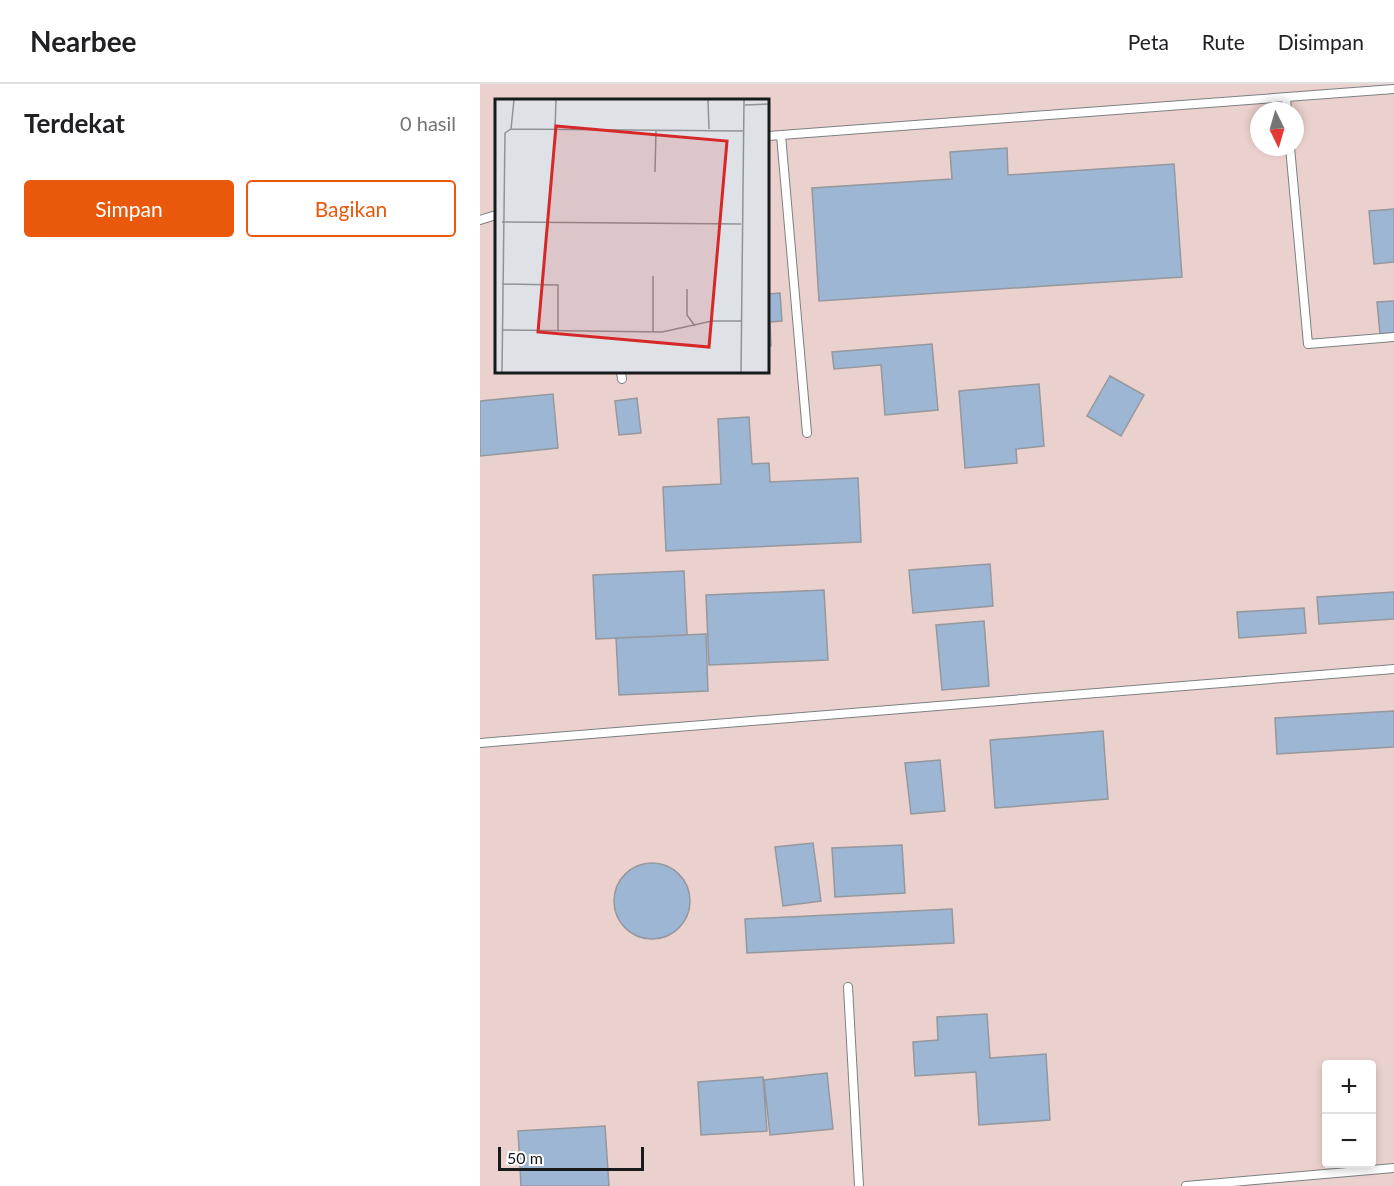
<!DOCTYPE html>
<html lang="id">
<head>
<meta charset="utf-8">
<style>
	:root { --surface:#fff; --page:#f2f2f2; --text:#202124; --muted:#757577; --line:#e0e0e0; --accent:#ea580c }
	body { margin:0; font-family:Lato,sans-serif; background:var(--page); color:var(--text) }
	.controls { position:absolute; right:18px; bottom:18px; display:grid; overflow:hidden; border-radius:6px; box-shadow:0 3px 9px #0003 }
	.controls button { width:54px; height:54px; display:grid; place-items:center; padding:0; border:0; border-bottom:2px solid var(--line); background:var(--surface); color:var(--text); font:30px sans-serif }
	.compass { position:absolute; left:770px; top:18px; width:54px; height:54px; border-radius:50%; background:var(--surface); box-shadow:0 3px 9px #0003; rotate:175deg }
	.scale { position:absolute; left:18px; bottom:15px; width:146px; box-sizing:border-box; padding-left:6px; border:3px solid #191a1c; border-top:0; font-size:16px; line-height:21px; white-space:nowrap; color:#191a1c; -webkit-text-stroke:4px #fff; paint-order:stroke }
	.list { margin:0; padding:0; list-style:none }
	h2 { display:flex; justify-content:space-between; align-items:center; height:78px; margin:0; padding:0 24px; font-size:26px }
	h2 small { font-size:20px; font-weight:400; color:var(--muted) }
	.actions { display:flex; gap:12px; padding:18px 24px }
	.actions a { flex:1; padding:14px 0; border:2px solid var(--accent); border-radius:6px; text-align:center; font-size:21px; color:var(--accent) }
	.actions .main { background:var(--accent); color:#fff }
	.map { position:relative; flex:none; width:914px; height:1102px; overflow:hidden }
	header { display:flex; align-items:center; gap:36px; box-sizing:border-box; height:84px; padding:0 30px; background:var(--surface); border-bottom:2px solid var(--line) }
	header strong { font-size:28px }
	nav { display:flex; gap:33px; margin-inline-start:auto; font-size:21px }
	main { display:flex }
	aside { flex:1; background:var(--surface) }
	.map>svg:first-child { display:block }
	.industrial { fill:#ebd1cd; fill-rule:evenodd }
	.building { fill:#9db6d3; stroke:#95989d; stroke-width:1.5 }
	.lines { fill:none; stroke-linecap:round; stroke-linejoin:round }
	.service-casing { stroke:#7c8084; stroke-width:10 }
	.service { stroke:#fff; stroke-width:8 }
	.inset-road { fill:none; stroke:#8f9296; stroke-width:1.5 }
	.view { fill:#d62828; fill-opacity:0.15; stroke:#d62828; stroke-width:3 }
	.inset-edge { fill:none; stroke:#191a1c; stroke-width:3 }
</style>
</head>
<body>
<header>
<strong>Nearbee</strong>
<nav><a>Peta</a><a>Rute</a><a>Disimpan</a></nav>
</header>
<main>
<aside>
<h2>Terdekat<small>0 hasil</small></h2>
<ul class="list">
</ul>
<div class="actions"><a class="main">Simpan</a><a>Bagikan</a></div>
</aside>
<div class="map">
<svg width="914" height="1102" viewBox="0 0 914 1102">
	<rect width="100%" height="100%" fill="#dee2e7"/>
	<!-- industrial -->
	<path class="industrial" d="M0,0H914V1102H0ZM16,16H288V288H16ZM779,27H815V63H779ZM846,980H892V1080H846Z"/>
	<!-- building -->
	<path class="building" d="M527,64L528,91L694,80L702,193L339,217L332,104L472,95L470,68Z
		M914,125V178L894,180L889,127Z
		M300,209L302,237L290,238L291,262L288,263V210Z
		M914,217V249L900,250L897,218Z
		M452,260L458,326L405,331L401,281L354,285L352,268Z
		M630,292L664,311L641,352L607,332Z
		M559,300L564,362L536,365L537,379L485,384L479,307Z
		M73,310L78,364L0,372V317Z
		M157,314L161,349L139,351L135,317Z
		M269,333L272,380L289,379L290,398L378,394L381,458L186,467L183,403L241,400L238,335Z
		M510,480L513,522L433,529L429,486Z
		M204,487L207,551L116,555L113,491Z
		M344,506L348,576L229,581L226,511Z
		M914,508V535L839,540L837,513Z
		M824,524L826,549L759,554L757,528Z
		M504,537L509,602L462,606L456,541Z
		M226,550L228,607L139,611L136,554Z
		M914,627V663L797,670L795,634Z
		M623,647L628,715L515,724L510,656Z
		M460,676L465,727L431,730L425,679Z
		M333,759L341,817L303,822L295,763Z
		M422,761L425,809L355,813L352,764Z
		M134 817a38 38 0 1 1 76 0a38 38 0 1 1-76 0Z
		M472,825L474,859L267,869L265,835Z
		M507,930L510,974L566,970L570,1036L499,1041L496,988L435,992L433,958L458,956L457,933Z
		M347,989L353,1045L290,1051L284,996Z
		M283,993L287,1047L221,1051L218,998Z
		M125,1042L129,1102H41L38,1047Z"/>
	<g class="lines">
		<defs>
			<path id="service" d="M806,13L807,27
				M301,51L327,349
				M288,52L914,5
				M810,63L828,260L914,253
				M0,136L16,131
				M141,288L142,295
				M0,659L914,585
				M368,903L379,1102
				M706,1102L914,1084"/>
		</defs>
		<!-- service casing -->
		<use href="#service" class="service-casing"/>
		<!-- service -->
		<use href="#service" class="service"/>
	</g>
	<!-- overview -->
	<g transform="translate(15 15)">
		<rect width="274" height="274" fill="#dee2e7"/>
		<path class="inset-road" d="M213,1L214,30M250,6L275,5M16,30L19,1M60,30L61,1M160,73L161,31M7,123L246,125M158,177V233M7,185L63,186V232M192,190V216L200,227M7,231L167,233L217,222H246M7,274L10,34L16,30L249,32M246,274L249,1"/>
		<path class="view" d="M61,27L232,42L214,248L43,233Z"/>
		<rect width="274" height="274" class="inset-edge"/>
	</g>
</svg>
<div class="controls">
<button>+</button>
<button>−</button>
</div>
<svg class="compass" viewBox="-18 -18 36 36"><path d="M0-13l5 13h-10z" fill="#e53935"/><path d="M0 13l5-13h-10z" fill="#757577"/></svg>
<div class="scale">50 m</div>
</div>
</main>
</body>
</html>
